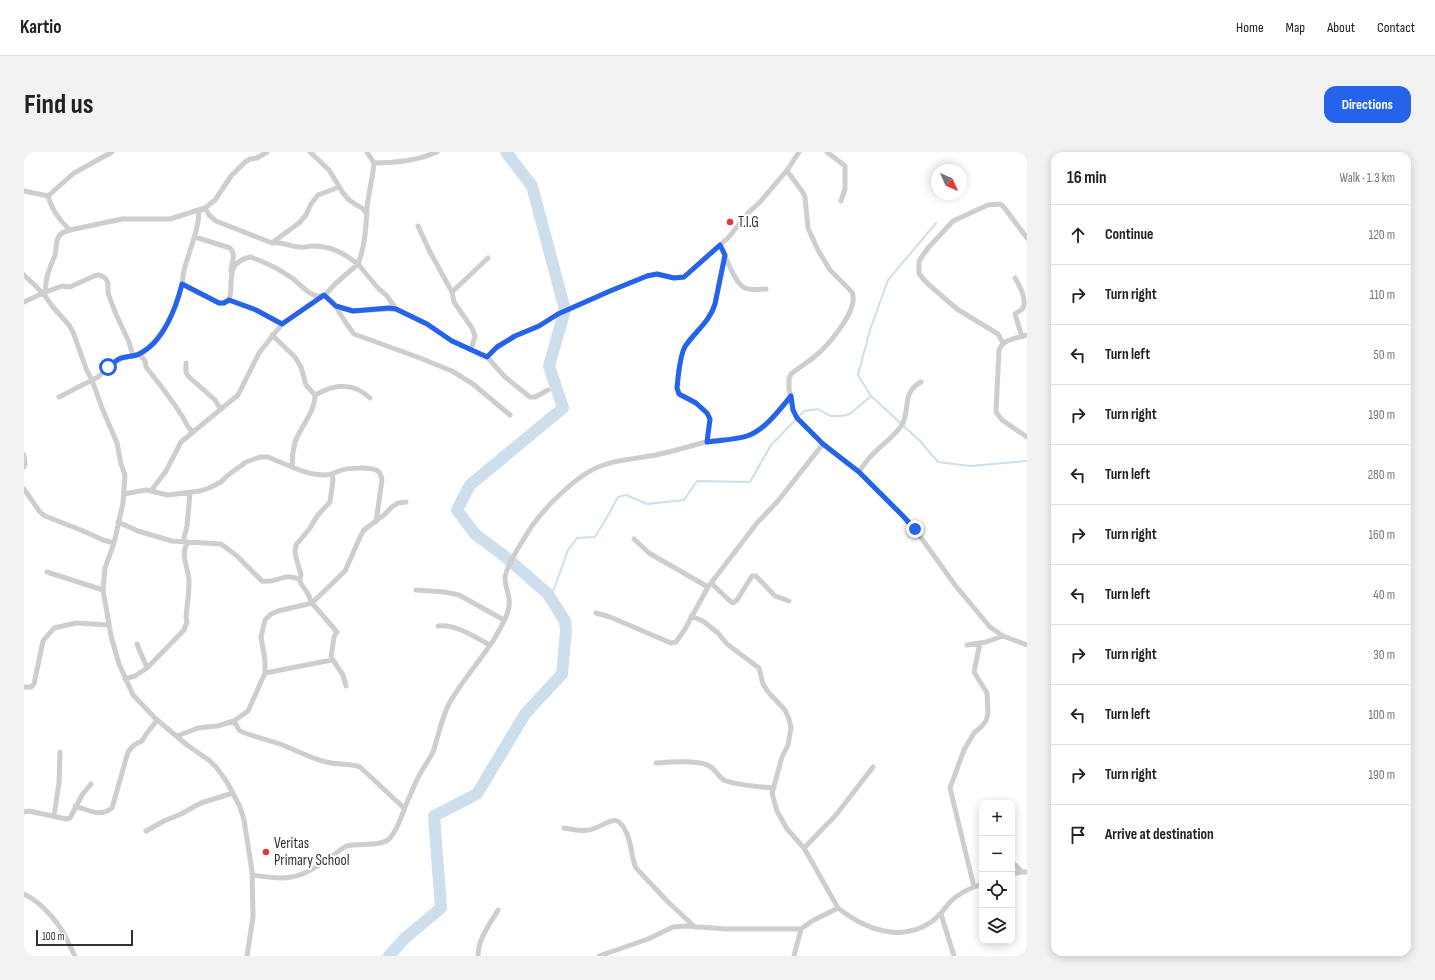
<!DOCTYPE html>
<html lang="en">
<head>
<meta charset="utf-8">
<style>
	:root { --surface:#fff; --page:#f2f2f2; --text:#202124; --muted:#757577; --line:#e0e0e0; --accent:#2563eb }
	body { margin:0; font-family:"Sofia Sans Condensed",sans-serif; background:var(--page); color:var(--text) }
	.controls { position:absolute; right:12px; bottom:12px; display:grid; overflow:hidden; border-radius:8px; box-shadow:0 2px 10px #0003 }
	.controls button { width:36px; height:36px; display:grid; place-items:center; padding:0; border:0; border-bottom:1px solid var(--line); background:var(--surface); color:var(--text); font:20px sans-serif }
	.compass { position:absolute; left:907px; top:12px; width:36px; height:36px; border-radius:50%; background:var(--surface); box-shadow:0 2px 10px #0003; rotate:135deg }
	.scale { position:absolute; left:12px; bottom:10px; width:97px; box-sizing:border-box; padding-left:4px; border:2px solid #313131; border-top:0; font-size:11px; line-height:14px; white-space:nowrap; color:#313131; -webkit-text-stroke:3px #fff; paint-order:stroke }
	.stop { position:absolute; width:12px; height:12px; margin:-9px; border:3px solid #2563eb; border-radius:50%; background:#fff }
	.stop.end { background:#2563eb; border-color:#fff; box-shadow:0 1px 4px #0008 }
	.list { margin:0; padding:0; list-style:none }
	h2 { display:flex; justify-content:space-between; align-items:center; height:52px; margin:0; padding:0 16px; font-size:17px }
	h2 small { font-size:13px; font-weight:400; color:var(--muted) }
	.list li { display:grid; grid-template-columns:26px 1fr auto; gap:12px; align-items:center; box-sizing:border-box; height:60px; padding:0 16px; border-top:1px solid var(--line) }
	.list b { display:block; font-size:15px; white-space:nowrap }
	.list em { font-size:13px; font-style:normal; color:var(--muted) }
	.icon { flex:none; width:22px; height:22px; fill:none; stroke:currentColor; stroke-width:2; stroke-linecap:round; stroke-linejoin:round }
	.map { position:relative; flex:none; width:1003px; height:804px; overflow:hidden; border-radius:12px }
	header { display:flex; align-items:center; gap:24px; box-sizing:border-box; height:56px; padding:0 20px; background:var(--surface); border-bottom:1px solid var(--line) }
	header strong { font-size:19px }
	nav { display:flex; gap:22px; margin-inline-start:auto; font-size:14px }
	.intro { display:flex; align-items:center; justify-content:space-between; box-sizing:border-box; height:96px; padding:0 24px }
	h1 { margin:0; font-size:28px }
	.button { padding:10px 18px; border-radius:12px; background:var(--accent); color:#fff; font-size:14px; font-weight:700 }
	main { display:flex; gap:24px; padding:0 24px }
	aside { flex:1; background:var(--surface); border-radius:12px; box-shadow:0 2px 10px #0003 }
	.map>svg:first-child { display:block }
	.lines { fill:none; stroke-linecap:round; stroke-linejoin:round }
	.stream { stroke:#cddeed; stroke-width:2 }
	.river { stroke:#cddeed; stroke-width:12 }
	.street { stroke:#cecece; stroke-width:5 }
	.route { stroke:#2563eb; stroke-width:5 }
	.poi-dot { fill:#e4383a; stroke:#fff; stroke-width:1.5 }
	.labels { text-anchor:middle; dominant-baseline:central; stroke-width:4; stroke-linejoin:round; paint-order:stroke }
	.poi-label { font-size:15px; fill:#313131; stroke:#fff; text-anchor:start }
</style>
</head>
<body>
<header>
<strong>Kartio</strong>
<nav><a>Home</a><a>Map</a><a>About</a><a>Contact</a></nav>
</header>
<div class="intro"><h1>Find us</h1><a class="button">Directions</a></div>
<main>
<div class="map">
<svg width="1003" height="804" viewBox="0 0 1003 804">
	<rect width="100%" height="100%" fill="#fff"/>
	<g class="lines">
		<!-- stream -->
		<path class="stream" d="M912,71L864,128L846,178L834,223L847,244L896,289L914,310L946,314L1003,309
			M524,442L530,437L544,398L553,386L571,385L586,360L594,345L602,343L623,352L660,348L673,329L726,330L747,293L780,259L794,257L806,264H817L826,262L847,244"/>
		<!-- river -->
		<path class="river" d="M365,804L381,786L417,756L410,664L453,642L501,562L538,522L542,479L541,469L524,442L483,406L451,382L433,358L446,333L539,256L525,214L541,158L508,34L482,0"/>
		<!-- street -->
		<path class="street" d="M286,0L305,18L319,41L325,48L339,57L343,62
			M343,0L350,11
			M775,0L764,17L763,19L778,39L781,45L784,76L794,98L806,118L828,140C836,157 803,195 790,205C783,211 774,216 767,222L765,227V237L769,258L773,266L799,292L835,320L878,363L898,387L931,433L966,475L979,484L1003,493
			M803,0L821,14V37L817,49
			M0,39L24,44L50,21L88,0
			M181,56L185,63L192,69L248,91C259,89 265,95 276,95C280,96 284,94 288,94C308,94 319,101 334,112C341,94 342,76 343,57C344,42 349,26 350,11C373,11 393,9 413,0
			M394,74L406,100L428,140L430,150L448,176L451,184L447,198
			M46,78L98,67H146L181,56L191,48L207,24L221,10L226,7L233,6L243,0
			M171,85L206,96C213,103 207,111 207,119
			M249,90L275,71L282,63L287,52L294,43L315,35
			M696,93C702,104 710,131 721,136C727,139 736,137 742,137
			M0,123L19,141L29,155L45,173L49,180L63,219L68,228L78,256L93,291L97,312L101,323L99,351L90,391L81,416L79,438L87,484L95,512L109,543L132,567L163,593L186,609L192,615L203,630L216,655L220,668L228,719L229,765L223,804
			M991,126C996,134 1003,147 999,156C997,159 993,160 991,162L998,185
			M158,132L195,151H199L205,148L232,158L258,172
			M22,140C20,127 27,114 31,103C33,97 31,90 35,84C37,81 42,79 46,78C36,69 27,56 24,44
			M428,140L464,106
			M205,148C211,130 199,112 226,105C241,110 255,117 268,126C275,131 281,139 288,142C293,145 296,144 301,143L312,155L322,171L330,182L396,206L428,219L449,232L486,263
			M0,150L19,141L38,134L46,135L70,124L74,123L78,124L82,127L84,131V141L91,160L105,190L109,204
			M312,155L329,159L365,157H372
			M248,183L271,205L277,215L282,233L291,243C291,260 277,274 271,290C269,298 268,307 268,315C279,320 289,323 301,323C307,323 310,321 315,319C323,316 349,314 355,320C357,322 357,325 358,328L352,370
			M1003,183C993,186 979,187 975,198L972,260L978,268L1003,285
			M979,191L974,182L933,157L904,132L895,122V109L904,96L929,69L964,53L976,52L979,54L1003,86
			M115,202C138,188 152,159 158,133C159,127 159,120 161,115C166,96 175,78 175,58
			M463,205L473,195L491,184L515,174L534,162L586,139L623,124L633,122L650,126L660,125L704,86L725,60L736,50L764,17
			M162,211V220L164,224L191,248L196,256
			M291,243C311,232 329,230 346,246
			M35,245L74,225L84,215L96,207L115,202L121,209L122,215C134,230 146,245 156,261C161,267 162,274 168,279
			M683,290L686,267L683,261L672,251L655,242L653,236C654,225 656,201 662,193C672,179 686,169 691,152L701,103
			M0,303L1,312L0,315
			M835,320C839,314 843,308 848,303C858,292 872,284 879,271C886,255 878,240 897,230
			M308,322L309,328L306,350L293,364L286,376L272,393L271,399L272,406L277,422L276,428L277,432L283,440L288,451L313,480L310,485L307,505L319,523L322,534
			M0,337L16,360L21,364L57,378L79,388L90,391
			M127,339L142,319L157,290L214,243L235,201L258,172L301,143L311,132L334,112L353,135L363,144L372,157L403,172L428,189L463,205L481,225L506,245H511L524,238
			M100,342L122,338L144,343L176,339L185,336L197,330L203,324L222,310L236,305H244L268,315
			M94,370L114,379L148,389L197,392L213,404L238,429C253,432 261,419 276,428
			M610,387L625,401L684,435
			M159,390L163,374L166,341
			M23,420L79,438
			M687,431L705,448L709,451L713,448L728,424H732L751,444L765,449
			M392,438L421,440L435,443L480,468
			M572,461L586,465L647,491L652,490L661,477L684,435L733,371L753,350L799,292
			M667,464L679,469L694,481L703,492L735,516L739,532L744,540L761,558L765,567L767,576L764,593L758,605L748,641L753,659L763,677L780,696L814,756C840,777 877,791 907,770C915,765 920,757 926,750C935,741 946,736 958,732
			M414,474C433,472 450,485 466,493
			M113,492L123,516
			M943,493L962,490L979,484
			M241,521L308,508
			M101,527L111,524L123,516L160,478L163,470L162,465C163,454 165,442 165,430C165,415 155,404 164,390
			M0,535H7L10,532L19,489L30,476L52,471L85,473
			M210,569L215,578L218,580C231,585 244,588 256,592C272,598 286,606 302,610C313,613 325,611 336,615L380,656
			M153,584L174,576L193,574L210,569L224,559L241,521V508L237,485L241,468L247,462L254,459L288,451L321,419L337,383L340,378L361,362L368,355L374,351L382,350
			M632,611C644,610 677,607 687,615C692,619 695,625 700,628C711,633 737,635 750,636
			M51,654C65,658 75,666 88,656L104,600L110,593L118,589L123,581L133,568
			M0,660L5,659L42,667L46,666L58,643L67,632
			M30,664L35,631L36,600
			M540,676C549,678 560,680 569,677C586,671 593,659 603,682C608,693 607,705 612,716L644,750L671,775
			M122,679L140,669L157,662L177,651L209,641
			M780,696L812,663L849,615
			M988,710L998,720
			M988,722L998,720H1003
			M228,723C257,727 270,730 297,712C306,707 314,698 323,694C335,691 358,695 366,686C375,676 379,658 385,646C388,639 391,631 395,624C399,616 405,608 409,600C415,583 417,566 426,550C443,520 470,495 483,462C489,446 482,442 481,427C480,416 501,385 508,374C522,354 554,322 577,314C596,306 617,307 636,302C652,299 667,293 683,290C699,286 720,289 734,279C747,270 757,256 767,244
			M950,735L926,636L940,598L950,581L957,575L962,569L964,561L963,541L950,520L956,491
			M0,742C16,750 31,766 40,782C44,789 47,797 51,804
			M917,762L930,804
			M454,804C454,787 466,772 474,758
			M575,804L624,787L649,775L662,774L702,777H777
			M770,804L777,777L788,769L814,756"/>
	</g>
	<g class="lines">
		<!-- route -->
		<path class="route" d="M84,215C88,212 92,208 97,206C103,204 109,205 115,202C139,191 152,156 158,132L195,151H200L205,148L232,158L258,172L300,143L312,154L329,159L365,156L372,157L403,172L428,189L463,205L473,195L491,184L515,174L534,162L586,139L623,124L633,122L650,126L660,125L696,93L701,103L691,152C686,169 672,179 662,193C656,201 654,225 653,236L655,242L672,251L683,261L686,267L683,290C696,288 711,288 723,284C741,278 755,258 767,244L769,258L773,266L799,292L835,320L878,363L891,377"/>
	</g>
	<!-- markers -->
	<g class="poi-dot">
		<circle cx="706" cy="70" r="4"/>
		<circle cx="242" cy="700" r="4"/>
	</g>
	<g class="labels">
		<!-- poi labels -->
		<g class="poi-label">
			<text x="714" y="70">T.I.G</text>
			<text x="250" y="691">Veritas<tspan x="250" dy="17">Primary School</tspan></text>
		</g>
	</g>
</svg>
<div class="controls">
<button>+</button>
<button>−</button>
<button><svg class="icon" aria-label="locate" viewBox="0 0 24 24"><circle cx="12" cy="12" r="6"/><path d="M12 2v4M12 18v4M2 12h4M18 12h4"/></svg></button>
<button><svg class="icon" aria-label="layers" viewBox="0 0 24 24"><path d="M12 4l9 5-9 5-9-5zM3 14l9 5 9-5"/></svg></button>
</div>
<svg class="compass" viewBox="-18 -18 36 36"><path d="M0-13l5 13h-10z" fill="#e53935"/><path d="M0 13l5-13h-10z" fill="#757577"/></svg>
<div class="scale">100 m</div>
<div class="stop" style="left:84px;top:215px"></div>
<div class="stop end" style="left:891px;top:377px"></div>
</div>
<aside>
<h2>16 min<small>Walk · 1.3 km</small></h2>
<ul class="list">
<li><svg class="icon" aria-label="ahead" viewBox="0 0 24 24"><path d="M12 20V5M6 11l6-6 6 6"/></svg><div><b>Continue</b></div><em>120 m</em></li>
<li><svg class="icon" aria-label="right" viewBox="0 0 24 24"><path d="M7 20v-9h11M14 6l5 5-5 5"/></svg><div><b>Turn right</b></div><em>110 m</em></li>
<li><svg class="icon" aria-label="left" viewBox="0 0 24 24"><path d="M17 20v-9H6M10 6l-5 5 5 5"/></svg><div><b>Turn left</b></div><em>50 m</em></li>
<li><svg class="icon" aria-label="right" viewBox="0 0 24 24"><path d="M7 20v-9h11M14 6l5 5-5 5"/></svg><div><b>Turn right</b></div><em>190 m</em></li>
<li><svg class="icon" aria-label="left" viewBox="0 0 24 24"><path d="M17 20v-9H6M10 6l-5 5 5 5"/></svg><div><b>Turn left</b></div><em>280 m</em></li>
<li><svg class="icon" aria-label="right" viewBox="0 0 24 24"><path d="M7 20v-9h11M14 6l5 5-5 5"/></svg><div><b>Turn right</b></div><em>160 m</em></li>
<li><svg class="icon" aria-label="left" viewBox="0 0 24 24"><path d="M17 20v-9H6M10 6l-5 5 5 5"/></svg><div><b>Turn left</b></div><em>40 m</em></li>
<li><svg class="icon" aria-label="right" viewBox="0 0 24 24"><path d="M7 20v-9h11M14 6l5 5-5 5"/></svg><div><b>Turn right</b></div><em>30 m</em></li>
<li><svg class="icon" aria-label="left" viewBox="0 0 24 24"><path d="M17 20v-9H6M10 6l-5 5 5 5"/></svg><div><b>Turn left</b></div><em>100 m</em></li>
<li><svg class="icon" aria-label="right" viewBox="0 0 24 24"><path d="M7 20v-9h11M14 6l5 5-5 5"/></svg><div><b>Turn right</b></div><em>190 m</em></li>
<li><svg class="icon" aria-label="arrive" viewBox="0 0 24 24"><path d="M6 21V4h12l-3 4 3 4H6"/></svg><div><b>Arrive at destination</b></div></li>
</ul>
</aside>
</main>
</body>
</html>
